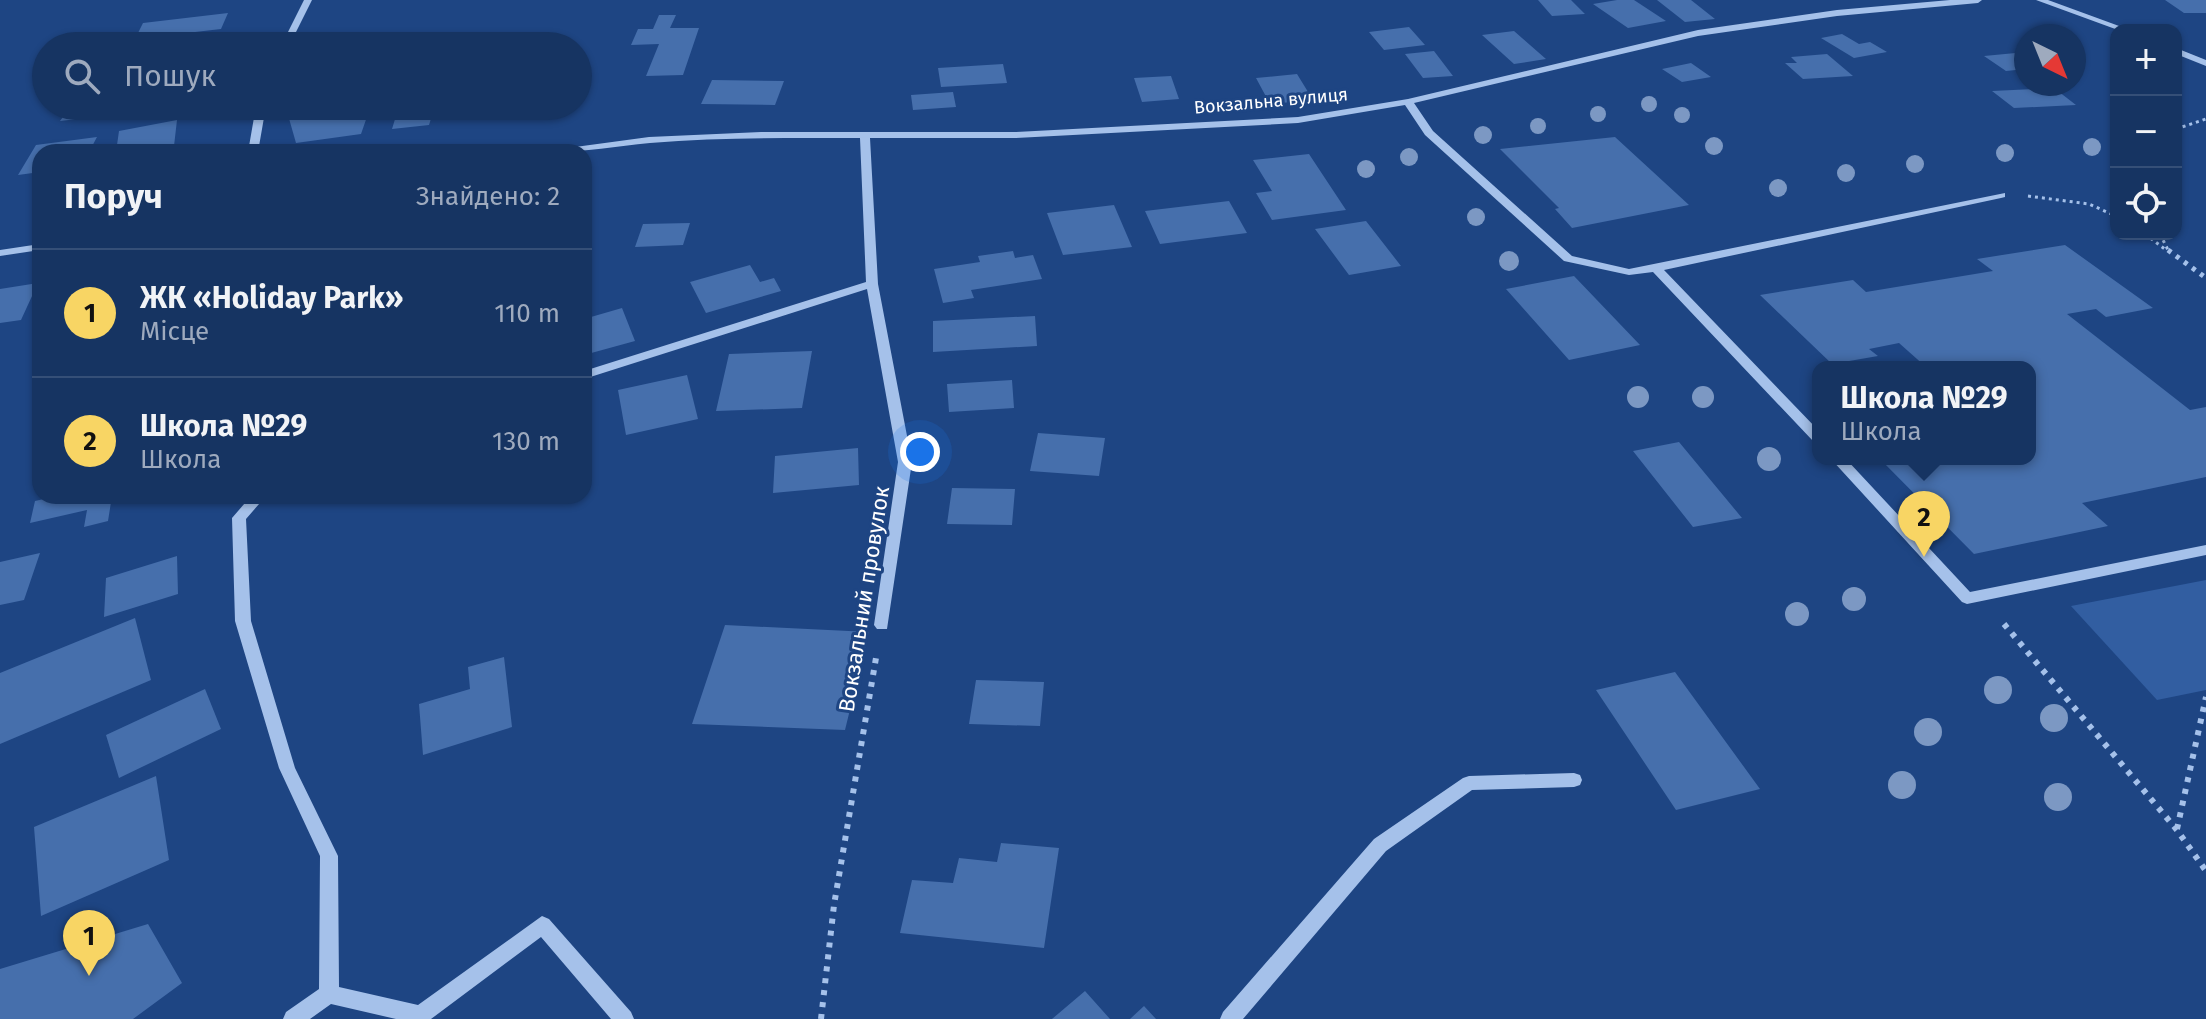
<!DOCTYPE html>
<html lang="uk">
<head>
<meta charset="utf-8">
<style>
	:root { --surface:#163462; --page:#1f3c68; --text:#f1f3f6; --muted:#9eaabe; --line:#354f77; --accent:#f8d564 }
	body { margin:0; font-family:"Fira Sans",sans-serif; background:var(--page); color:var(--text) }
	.controls { position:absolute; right:24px; top:24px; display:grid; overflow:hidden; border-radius:16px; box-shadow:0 2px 6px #0004 }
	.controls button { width:72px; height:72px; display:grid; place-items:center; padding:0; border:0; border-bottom:2px solid var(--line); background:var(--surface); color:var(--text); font:40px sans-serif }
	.compass { position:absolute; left:2014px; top:24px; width:72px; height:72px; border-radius:50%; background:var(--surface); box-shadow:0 2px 6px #0004; rotate:137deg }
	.you { position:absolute; left:920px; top:452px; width:28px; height:28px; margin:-20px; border:6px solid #fff; border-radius:50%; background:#1a73e8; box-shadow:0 0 0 12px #1a73e833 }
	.badge { display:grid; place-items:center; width:52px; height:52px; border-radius:50%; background:var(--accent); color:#111; font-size:26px; font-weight:700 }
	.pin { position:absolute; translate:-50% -66px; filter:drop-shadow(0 2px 4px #0008) }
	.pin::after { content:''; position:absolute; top:42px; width:28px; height:24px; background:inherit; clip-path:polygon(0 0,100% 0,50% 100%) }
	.popup { position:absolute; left:1812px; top:361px; width:224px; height:104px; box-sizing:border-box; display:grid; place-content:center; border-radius:16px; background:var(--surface); filter:drop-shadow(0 2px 6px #0005); font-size:26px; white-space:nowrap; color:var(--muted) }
	.popup b { font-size:30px; color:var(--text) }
	.popup::after { content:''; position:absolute; left:50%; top:100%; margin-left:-16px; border:16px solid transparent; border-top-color:var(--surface) }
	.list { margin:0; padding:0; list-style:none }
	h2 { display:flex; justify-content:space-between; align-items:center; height:104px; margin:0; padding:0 32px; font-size:34px }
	h2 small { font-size:26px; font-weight:400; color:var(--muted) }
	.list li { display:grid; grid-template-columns:52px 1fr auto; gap:24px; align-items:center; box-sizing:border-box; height:128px; padding:0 32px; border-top:2px solid var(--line) }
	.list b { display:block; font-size:30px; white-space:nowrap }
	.list p { margin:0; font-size:26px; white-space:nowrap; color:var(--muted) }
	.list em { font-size:26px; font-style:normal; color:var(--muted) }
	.icon { flex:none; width:44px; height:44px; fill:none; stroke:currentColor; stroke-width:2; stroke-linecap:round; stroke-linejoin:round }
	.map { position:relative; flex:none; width:2206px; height:1019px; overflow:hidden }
	.search { position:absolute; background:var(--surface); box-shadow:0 2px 6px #0004; left:32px; top:32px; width:560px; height:88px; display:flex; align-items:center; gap:20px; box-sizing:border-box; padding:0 28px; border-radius:44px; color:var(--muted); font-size:30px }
	.panel { position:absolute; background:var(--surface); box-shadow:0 2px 6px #0004; left:32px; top:144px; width:560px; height:360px; border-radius:24px }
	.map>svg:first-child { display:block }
	.green { fill:#325ea1 }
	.building { fill:#466fac }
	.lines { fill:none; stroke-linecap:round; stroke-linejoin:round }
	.path-far2 { stroke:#a5c1ea; stroke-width:3; stroke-dasharray:3 4; stroke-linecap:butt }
	.path-far1 { stroke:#a5c1ea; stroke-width:5; stroke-dasharray:4 6; stroke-linecap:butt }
	.path { stroke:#a5c1ea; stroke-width:6; stroke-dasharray:5 7; stroke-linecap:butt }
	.minor { fill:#a5c1ea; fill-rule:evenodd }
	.tree { fill:#7c98c3 }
	.labels { text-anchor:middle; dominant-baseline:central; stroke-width:6; stroke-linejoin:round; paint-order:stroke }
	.far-street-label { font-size:18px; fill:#fff; stroke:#1e4583 }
	.street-label { font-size:22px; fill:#fff; stroke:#1e4583 }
</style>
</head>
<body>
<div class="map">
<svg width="2206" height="1019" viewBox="0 0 2206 1019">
	<rect width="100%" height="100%" fill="#1e4583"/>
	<!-- green -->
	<path class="green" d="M2206,580V690L2157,700L2071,606Z"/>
	<!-- building -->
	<path class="building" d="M1538,0H1571L1585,14L1552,16Z
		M1617,0H1634L1666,21L1628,28L1593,4Z
		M1657,0H1691L1715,19L1685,22Z
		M2165,0H2206V13H2184Z
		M228,13L221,29L135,39L143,23Z
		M659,15H676L670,28H699L683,75L646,76L659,44L631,45L638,29H653Z
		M1409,27L1425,45L1384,50L1369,32Z
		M1514,31L1546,59L1514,64L1482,35Z
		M1842,34L1859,44L1870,42L1887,52L1854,58L1821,38Z
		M345,36L342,42L382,39L379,46H296L301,38Z
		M1434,51L1453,76L1423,78L1405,54Z
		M2026,52V69L2006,71L1984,56Z
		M1827,54L1853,76L1803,79L1785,63H1797L1791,57Z
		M1691,63L1711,77L1682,82L1662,69Z
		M1003,64L1007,83L941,87L938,68Z
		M1297,74L1313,100L1270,104L1256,78Z
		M1171,76L1179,99L1142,102L1134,78Z
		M712,80L784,81L775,105L701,104Z
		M2054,88L2076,105L2014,108L1992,91Z
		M953,92L956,107L913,110L911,95Z
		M71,106H112L104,116L60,121Z
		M313,106H345L344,109L369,111L361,134L296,143L288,115L310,113Z
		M399,106H435L429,125L392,129Z
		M177,120L174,146L116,152L119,131Z
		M97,137L89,152H40V172L18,175L36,145Z
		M1615,137L1689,205L1572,228L1555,209L1559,208L1500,149Z
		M1309,154L1346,210L1272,220L1256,193L1272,191L1253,160Z
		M1229,201L1247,233L1160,244L1145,211Z
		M1114,205L1132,247L1063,255L1047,213Z
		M1366,221L1401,266L1349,275L1315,229Z
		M690,223L683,245L635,247L643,224Z
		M2065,245L2153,308L2106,317L2096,309L2067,314L2190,410L2206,407V477L2082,503L2108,526L1974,554L1880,459H2030V367H1926L1899,343L1869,349L1878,356L1832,364L1760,295L1853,280L1866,292L1993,271L1977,259Z
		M1013,251L1015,258L1033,255L1042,279L971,290L974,298L943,303L934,269L980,262L978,256Z
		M750,265L760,282L774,278L781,291L706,313L690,282Z
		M1574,276L1640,345L1569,360L1506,289Z
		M38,283L21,320L0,323V289Z
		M622,308L635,341L584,355V319Z
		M1035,316L1037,346L933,352V321Z
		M812,351L802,408L716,411L729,354Z
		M687,375L698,419L626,435L618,390Z
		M1012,380L1014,408L949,412L947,384Z
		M1038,433L1105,438L1099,476L1030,471Z
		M1679,442L1742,518L1693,527L1633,451Z
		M858,448L859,485L773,493L775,456Z
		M952,488L1015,489L1012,525L947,524Z
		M57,496H112L108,521L84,527L87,510L30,523L35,501Z
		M40,553L24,600L0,605V562Z
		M177,556L178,594L104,617L106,578Z
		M135,618L151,680L0,744V673Z
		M725,625L869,632L845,730L692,724Z
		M504,657L512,727L423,755L419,704L470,689L468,667Z
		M1675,672L1760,789L1676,810L1596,690Z
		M976,680L1044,682L1040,726L969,724Z
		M205,689L221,729L119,778L106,735Z
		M156,776L169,860L41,916L34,827Z
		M1001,843L1059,848L1044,948L900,933L912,880L953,883L959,858L997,862Z
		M148,924L182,983L133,1019H0V969Z
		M1085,991L1110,1019H1052Z
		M1144,1006L1156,1019H1130Z"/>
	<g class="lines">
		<!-- path-far2 -->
		<path class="path-far2" d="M2176,129L2206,119
			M2028,196L2089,204L2116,216
			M2145,234L2166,250
			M2160,234L2169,252"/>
		<!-- path-far1 -->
		<path class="path-far1" d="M2168,250L2206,278"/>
		<!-- path -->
		<path class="path" d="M2004,624L2177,830L2206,871
			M2177,829L2206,697
			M821,1019L834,905L877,652"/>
		<!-- minor -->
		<path class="minor" d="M304,0H312L289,46H281Z
			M1950,0H1982L1978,3L1837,16L1698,36L1414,103L1433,131L1572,256L1629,269L2005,193V197L2001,198L1664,270L1818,430V442L1813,441L1653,272L1629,275L1564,261L1425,135L1405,105L1298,123L1016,138H870L878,284L912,462L887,629H877L874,625L898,462L867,289L584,379V371L866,282L860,138C790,138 720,137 650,143C617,146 585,152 552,152L553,150L649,137L761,132H1016L1298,117L1408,99L1698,30L1837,10Z
			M2036,0H2048L2130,30H2118Z
			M2176,48L2206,60V66L2176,54Z
			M256,106H266L258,152H248Z
			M40,244V250L0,256V250Z
			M1831,459H1846L1970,592L2206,545V555L1967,604L1962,602Z
			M251,496H266L246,519L251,621L295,768L338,856L339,987L418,1005L542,916L549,919L631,1012L634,1019H611L541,937L431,1019H396L331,1004L310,1019H283L286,1012L319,989L320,856L279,768L235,621L232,518Z
			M1574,773L1580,775L1582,780L1580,785L1574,787L1472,790L1386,851L1243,1019H1220L1223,1012L1374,839L1463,778L1469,776Z"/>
	</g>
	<!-- trees -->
	<g class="tree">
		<circle cx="1649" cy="104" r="8"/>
		<circle cx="1598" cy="114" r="8"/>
		<circle cx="1682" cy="115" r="8"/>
		<circle cx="1538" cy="126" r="8"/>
		<circle cx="1483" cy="135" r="9"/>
		<circle cx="1714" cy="146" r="9"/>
		<circle cx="2092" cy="147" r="9"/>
		<circle cx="2005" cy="153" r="9"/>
		<circle cx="1409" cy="157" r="9"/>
		<circle cx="1915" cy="164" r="9"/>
		<circle cx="1366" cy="169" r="9"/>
		<circle cx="1846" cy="173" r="9"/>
		<circle cx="1778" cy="188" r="9"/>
		<circle cx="1476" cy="217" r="9"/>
		<circle cx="1509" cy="261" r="10"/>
		<circle cx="1638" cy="397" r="11"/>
		<circle cx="1703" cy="397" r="11"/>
		<circle cx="1769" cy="459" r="12"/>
		<circle cx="1854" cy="599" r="12"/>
		<circle cx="1797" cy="614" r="12"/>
		<circle cx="1998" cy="690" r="14"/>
		<circle cx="2054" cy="718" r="14"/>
		<circle cx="1928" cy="732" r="14"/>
		<circle cx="1902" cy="785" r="14"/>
		<circle cx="2058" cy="797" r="14"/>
	</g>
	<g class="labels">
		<!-- far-street labels -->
		<g class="far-street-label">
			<text transform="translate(1271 101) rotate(-5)">Вокзальна вулиця</text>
		</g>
		<!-- street labels -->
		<g class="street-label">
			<text transform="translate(864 599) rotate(-81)">Вокзальний провулок</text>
		</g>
	</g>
</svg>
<div class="controls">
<button>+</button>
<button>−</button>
<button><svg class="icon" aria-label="locate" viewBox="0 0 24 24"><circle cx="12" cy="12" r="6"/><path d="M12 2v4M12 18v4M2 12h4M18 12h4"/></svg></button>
</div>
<svg class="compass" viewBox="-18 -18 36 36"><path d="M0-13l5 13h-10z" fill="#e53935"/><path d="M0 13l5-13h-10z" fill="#9eaabe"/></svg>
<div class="you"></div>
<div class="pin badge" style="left:89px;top:976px">1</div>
<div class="pin badge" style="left:1924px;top:557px">2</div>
<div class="popup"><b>Школа №29</b>Школа</div>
<div class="search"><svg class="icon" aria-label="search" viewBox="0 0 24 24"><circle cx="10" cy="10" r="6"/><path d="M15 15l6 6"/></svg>Пошук</div>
<section class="panel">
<h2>Поруч<small>Знайдено: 2</small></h2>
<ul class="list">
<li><span class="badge">1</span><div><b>ЖК «Holiday Park»</b><p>Місце</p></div><em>110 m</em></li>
<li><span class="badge">2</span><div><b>Школа №29</b><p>Школа</p></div><em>130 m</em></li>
</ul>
</section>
</div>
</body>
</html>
